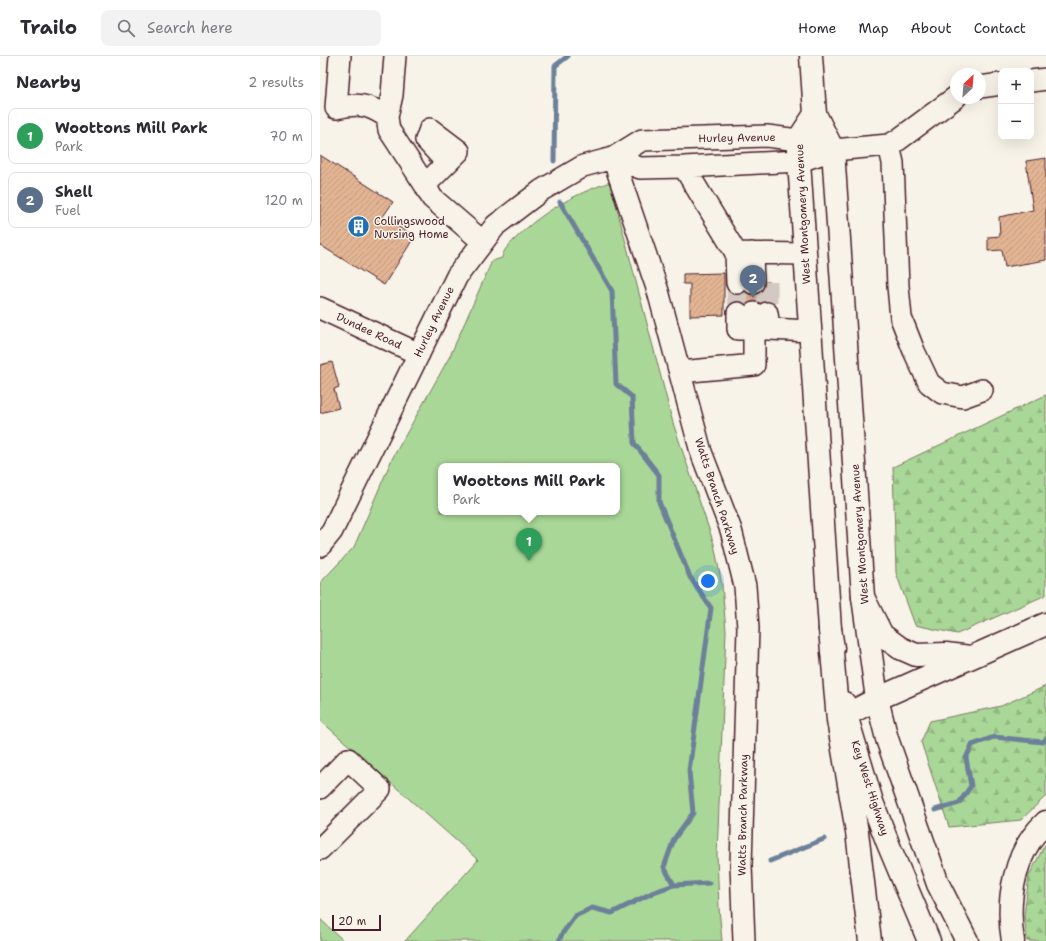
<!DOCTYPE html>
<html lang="en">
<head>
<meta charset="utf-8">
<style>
	:root { --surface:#fff; --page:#f2f2f3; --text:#2b2b33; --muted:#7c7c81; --line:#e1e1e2; --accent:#111827 }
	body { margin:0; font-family:"Shantell Sans",sans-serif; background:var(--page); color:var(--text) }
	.controls { position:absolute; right:12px; top:12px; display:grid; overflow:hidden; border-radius:8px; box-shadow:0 4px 16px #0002 }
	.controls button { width:36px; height:36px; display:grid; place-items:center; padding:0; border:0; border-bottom:1px solid var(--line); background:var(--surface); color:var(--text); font:20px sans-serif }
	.compass { position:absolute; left:630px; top:12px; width:36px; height:36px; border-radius:50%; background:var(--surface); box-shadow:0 4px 16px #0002; rotate:26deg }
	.scale { position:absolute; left:12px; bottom:10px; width:49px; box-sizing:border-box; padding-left:4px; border:2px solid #4a1f2b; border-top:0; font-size:11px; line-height:14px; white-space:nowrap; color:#4a1f2b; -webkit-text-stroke:3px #f7f3e8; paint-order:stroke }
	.you { position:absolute; left:388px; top:525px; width:14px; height:14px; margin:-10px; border:3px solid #fff; border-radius:50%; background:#1a73e8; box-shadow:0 0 0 6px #1a73e833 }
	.badge { display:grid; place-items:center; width:26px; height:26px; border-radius:50%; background:var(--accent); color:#fff; font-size:13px; font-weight:700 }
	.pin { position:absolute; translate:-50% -33px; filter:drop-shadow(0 1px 2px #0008) }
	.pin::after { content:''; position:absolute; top:21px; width:14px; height:12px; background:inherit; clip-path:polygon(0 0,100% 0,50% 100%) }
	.popup { position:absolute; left:118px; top:407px; width:182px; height:52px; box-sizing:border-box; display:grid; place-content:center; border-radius:8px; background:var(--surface); filter:drop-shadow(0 1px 3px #0005); font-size:13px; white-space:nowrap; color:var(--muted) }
	.popup b { font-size:15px; color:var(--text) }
	.popup::after { content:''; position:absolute; left:50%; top:100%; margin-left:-8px; border:8px solid transparent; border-top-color:var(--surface) }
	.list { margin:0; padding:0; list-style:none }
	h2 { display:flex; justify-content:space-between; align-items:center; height:52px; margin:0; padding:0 16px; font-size:17px }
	h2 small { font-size:13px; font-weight:400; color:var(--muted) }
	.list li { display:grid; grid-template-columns:26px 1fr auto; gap:12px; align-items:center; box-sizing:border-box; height:56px; margin:0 8px 8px; padding:0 8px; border:1px solid var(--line); border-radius:8px }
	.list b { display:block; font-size:15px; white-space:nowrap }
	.list p { margin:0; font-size:13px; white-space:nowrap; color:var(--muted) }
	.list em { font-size:13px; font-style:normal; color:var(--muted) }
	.icon { flex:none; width:22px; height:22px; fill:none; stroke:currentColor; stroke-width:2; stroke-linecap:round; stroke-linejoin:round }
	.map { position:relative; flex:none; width:726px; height:885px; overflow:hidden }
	header { display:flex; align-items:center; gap:24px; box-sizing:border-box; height:56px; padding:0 20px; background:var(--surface); border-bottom:1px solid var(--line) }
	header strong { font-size:19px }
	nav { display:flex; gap:22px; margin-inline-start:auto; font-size:14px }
	.search { width:280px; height:36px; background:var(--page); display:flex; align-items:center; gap:10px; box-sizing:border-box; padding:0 14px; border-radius:8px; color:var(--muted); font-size:15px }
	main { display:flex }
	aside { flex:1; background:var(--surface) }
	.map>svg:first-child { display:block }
	.forest { fill:url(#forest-firs); stroke:#7a7b61 }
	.green { fill:#a9d797; stroke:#7a7b61; fill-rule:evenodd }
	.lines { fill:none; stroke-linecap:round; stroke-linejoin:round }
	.stream { stroke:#6c8099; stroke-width:5 }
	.building { fill:url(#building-hatch); stroke:#4a1f2b }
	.minor-tunnel { stroke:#d4c9c2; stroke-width:21; stroke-dasharray:21 10; stroke-linecap:butt }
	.minor-casing { stroke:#4a1f2b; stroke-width:24 }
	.major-casing { stroke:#4a1f2b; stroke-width:25 }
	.highway-casing { stroke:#4a1f2b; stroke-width:25 }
	.minor { stroke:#f7f3e8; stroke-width:21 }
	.major { stroke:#f7f3e8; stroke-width:22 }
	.highway { stroke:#f7f3e8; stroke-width:22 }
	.labels { text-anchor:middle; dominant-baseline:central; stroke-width:3; stroke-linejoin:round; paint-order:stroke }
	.street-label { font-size:11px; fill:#4a1f2b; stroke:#f7f3e8 }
	.poi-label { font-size:11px; fill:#4a1f2b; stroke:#f7f3e8; text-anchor:start }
</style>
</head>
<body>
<header>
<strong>Trailo</strong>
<div class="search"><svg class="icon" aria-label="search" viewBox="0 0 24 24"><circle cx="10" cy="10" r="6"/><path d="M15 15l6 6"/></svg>Search here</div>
<nav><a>Home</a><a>Map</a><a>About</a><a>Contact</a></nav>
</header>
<main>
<aside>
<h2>Nearby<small>2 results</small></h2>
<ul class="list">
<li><span class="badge" style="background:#2e9e5b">1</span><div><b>Woottons Mill Park</b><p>Park</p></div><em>70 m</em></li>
<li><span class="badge" style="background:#5c6f8a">2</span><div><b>Shell</b><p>Fuel</p></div><em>120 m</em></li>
</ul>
</aside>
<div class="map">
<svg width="726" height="885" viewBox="0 0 726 885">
	<defs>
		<pattern id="forest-firs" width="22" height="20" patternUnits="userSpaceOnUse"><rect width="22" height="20" fill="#a9d797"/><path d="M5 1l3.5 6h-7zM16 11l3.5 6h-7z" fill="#93b882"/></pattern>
		<pattern id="building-hatch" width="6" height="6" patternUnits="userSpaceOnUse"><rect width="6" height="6" fill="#e2b493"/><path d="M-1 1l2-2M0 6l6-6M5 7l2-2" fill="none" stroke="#c39a7f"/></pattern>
	</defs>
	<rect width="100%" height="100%" fill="#f7f3e8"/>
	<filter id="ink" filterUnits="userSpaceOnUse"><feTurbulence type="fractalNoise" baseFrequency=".025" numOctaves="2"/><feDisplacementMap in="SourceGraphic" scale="8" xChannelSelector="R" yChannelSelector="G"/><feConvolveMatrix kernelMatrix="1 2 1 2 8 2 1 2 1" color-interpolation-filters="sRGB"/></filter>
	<g filter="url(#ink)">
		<!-- forest -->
		<path class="forest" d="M726,339V539L637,578L595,569L576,517L573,411Z
			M726,630V740L701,764L629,771L601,686L610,665L681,650Z
			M726,788V885H707L704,859L709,820L723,792Z"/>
		<!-- green -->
		<path class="green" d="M290,126L353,367L394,488L402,529L406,575L397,799L399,852L402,885H85L158,804L0,664V527L34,491L72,403L130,300L172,205L182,202C183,194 189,189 194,184C220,157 254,138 290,126ZM121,410H297V456H121Z
			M0,863L24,885H0Z"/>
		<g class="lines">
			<!-- stream -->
			<path class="stream" d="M234,105L235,10L248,0
				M240,146L292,235L296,328L312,341L314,387L339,419V446L370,521L391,552L369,715L373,757L354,783L344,811L354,829
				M615,754L639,747L651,730L646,702L652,689L674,681L723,686L726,683
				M450,805L504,783
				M239,885L242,878L255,860L272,852L292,857L334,836L354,829L389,827"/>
		</g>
		<!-- building -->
		<path class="building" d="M0,99L73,146L62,162L95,180L64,229L0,189Z
			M726,102V204L685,211L682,194L668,195V181L680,180L679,161L713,154L706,105Z
			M404,217V259L370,260V228H363V218Z
			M450,226L451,256L416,257L415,227Z
			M12,306L19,331L14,333L19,352L0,357V309Z"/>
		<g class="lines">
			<!-- minor-tunnel -->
			<path class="minor-tunnel" d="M447,226V257
				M417,227L418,257"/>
			<defs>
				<path id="minor" d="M20,0L16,52C38,47 48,48 67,61
					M75,0L72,39L67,61L69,74L105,129
					M711,25L726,23
					M660,31L681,28
					M569,89L573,107L578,230L581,262L594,295L609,327L622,337L643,341L662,334
					M293,102L338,235L381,396L411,474L425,530L428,572L421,809L424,885
					M293,102L320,112L364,111L479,105L513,94L569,89L578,84L636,41
					M127,107L106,84L110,73L139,95L105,129L112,142L163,186
					M364,111L416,197L485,198
					M416,197L417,227
					M432,197L433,227
					M0,252L99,298
					M418,257V273H449L447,257
					M449,273L490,275
					M360,316L434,309V257
					M0,490L12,475L137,220L176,169L222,134L263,110L293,102L322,84L447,80L478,84L513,94
					M0,732L28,703L60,733L0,793"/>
				<path id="major" d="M491,0L495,58L513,94L543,541L557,643L567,683L618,828L647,885
					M495,58L478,84L479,105L510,573L513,592
					M524,647L526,659L552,746L569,790L609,885"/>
				<path id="highway" d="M543,541L562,579L580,592L596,599L626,598L650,601
					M510,573L518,664L537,776L550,885
					M526,659L557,643L726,568
					M693,885C686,844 694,795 726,766"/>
			</defs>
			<!-- minor casing -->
			<use href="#minor" class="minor-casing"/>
			<!-- major casing -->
			<use href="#major" class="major-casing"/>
			<!-- highway casing -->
			<use href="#highway" class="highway-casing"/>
			<!-- minor -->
			<use href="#minor" class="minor"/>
			<!-- major -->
			<use href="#major" class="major"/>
			<!-- highway -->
			<use href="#highway" class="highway"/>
		</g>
	</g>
	<!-- icons -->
	<defs>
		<symbol id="building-disc" viewBox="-11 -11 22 22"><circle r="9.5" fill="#1f6fb2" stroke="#f7f3e8"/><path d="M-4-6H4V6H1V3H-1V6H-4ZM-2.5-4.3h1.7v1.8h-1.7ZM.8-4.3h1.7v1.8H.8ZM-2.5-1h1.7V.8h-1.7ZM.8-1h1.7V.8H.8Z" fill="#fff"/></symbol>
	</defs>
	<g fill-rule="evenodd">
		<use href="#building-disc" x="26" y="158" width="25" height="25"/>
	</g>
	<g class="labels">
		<!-- street labels -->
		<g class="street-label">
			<text transform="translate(417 82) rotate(-1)">Hurley Avenue</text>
			<text transform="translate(483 158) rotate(-93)">West Montgomery Avenue</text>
			<text transform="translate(114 266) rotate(-64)">Hurley Avenue</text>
			<text transform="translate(49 275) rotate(25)">Dundee Road</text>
			<text transform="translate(397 440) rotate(72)">Watts Branch Parkway</text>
			<text transform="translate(540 478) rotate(-94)">West Montgomery Avenue</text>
			<text transform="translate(550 732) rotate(72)">Key West Highway</text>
			<text transform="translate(423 759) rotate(-89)">Watts Branch Parkway</text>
		</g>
		<!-- poi labels -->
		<g class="poi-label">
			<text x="54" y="165">Collingswood<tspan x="54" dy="13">Nursing Home</tspan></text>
		</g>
	</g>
</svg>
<div class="controls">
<button>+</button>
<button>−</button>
</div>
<svg class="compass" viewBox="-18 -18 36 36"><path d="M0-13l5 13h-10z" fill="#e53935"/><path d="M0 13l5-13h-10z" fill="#7c7c81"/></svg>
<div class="scale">20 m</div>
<div class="you"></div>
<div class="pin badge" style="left:209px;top:505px;background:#2e9e5b">1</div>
<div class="popup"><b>Woottons Mill Park</b>Park</div>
<div class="pin badge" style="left:433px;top:242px;background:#5c6f8a">2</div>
</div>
</main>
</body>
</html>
